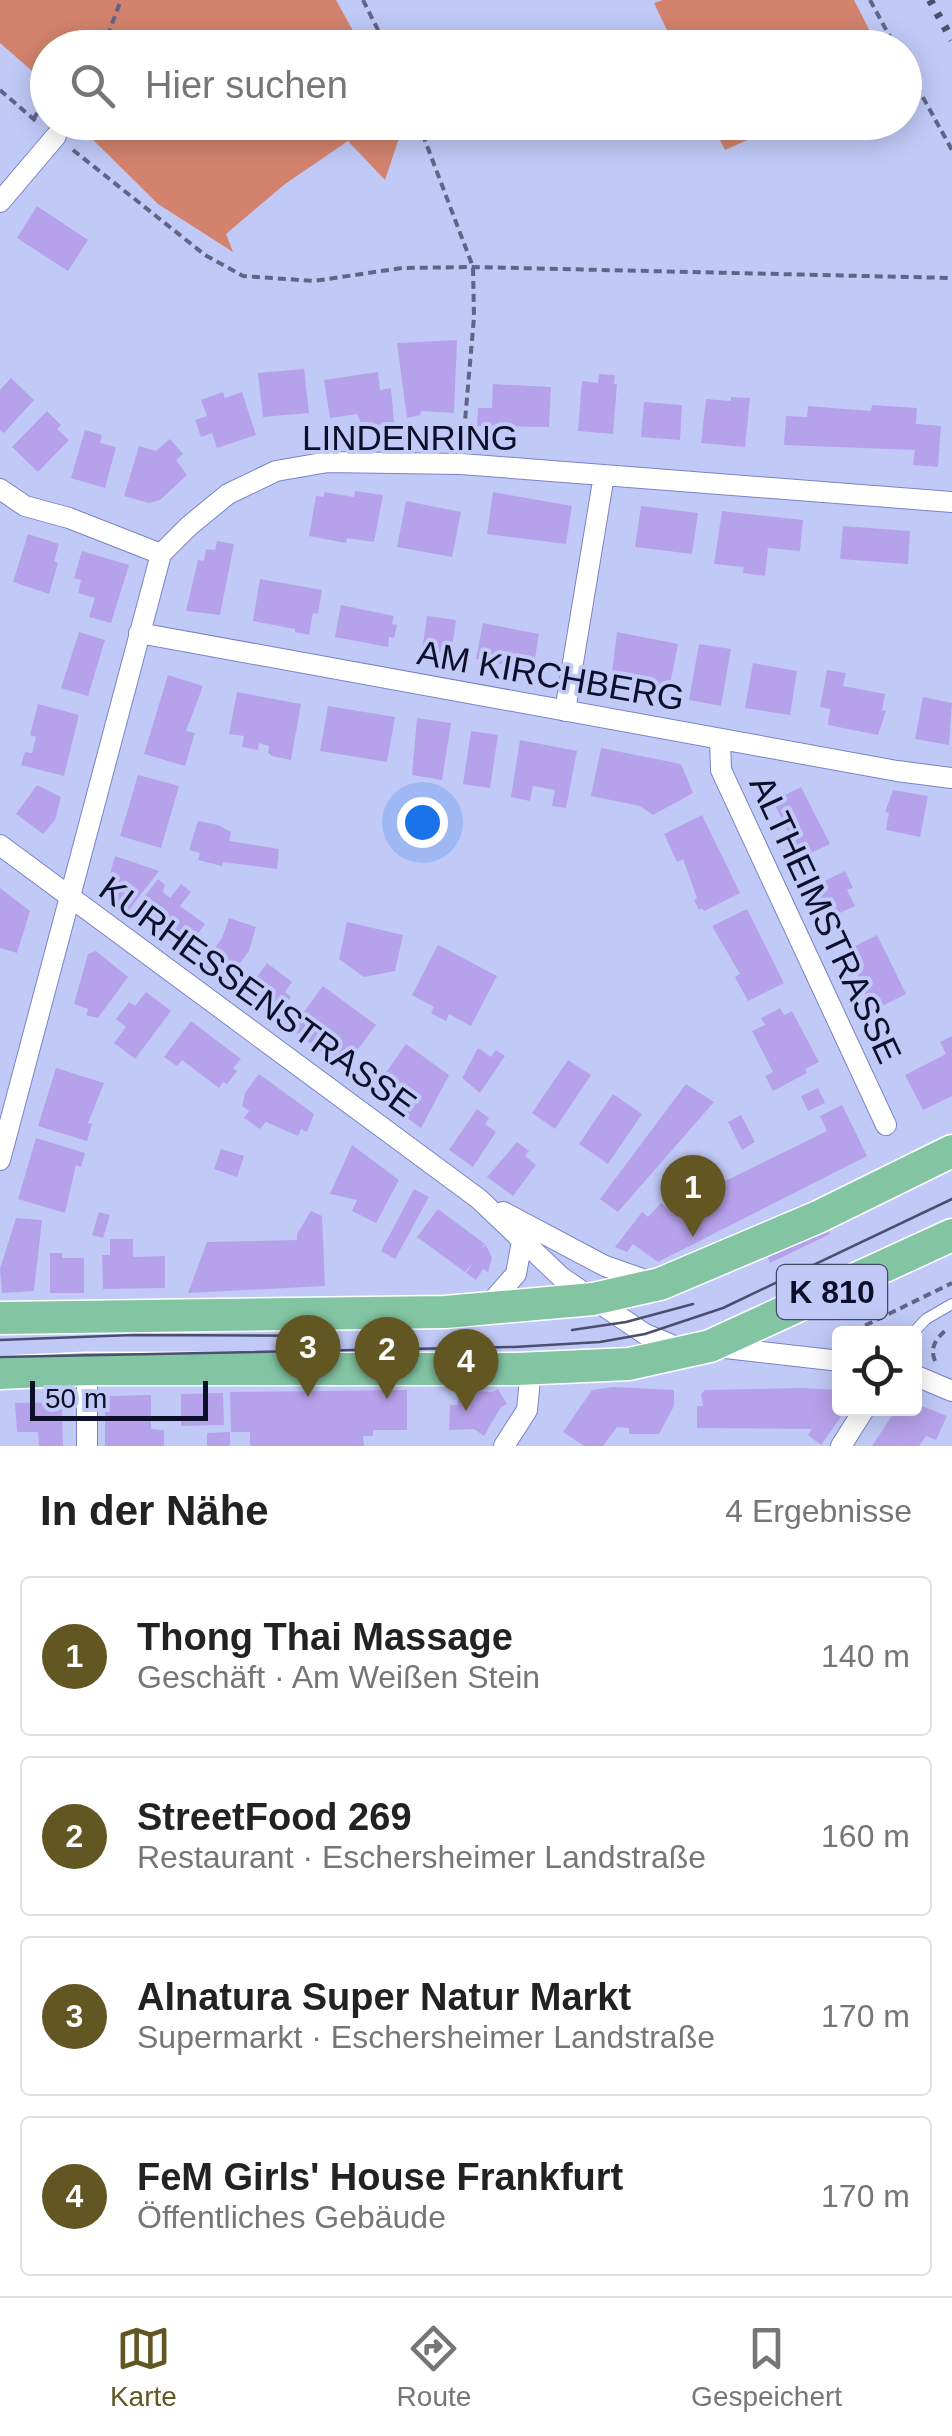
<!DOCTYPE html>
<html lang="de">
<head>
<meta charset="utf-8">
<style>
	:root { --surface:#fff; --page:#f6f6f6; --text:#222; --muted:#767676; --line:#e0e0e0; --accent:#625623 }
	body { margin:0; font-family:Arial,sans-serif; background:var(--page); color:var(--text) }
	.controls { position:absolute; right:30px; bottom:30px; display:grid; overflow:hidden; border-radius:10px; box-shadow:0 5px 25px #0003 }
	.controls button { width:90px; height:90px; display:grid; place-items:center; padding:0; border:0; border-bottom:2px solid var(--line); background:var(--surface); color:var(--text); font:50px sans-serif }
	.scale { position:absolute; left:30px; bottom:25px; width:178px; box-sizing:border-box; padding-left:10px; border:5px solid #0d0f2a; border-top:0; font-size:28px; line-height:35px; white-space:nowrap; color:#0d0f2a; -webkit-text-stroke:8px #c1caf7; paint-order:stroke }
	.you { position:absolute; left:422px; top:822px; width:35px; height:35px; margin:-25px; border:8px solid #fff; border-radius:50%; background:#1a73e8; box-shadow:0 0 0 15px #1a73e833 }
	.badge { display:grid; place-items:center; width:65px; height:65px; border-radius:50%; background:var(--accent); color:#fff; font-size:32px; font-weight:700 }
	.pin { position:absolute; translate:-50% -82px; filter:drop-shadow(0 2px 5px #0008) }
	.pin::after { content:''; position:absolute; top:52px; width:35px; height:30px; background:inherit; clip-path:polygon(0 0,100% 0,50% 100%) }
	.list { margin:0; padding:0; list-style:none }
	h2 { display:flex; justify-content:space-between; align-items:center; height:130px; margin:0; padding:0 40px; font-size:42px }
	h2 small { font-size:32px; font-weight:400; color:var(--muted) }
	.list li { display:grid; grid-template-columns:65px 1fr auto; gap:30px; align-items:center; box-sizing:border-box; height:160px; margin:0 20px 20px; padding:0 20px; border:2px solid var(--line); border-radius:10px }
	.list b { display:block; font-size:38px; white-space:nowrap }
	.list p { margin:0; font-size:32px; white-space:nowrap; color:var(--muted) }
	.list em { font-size:32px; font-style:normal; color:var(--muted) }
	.icon { flex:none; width:55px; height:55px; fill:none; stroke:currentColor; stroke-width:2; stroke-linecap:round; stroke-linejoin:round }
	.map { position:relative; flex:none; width:952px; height:1446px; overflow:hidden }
	.search { position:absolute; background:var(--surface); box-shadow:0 5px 25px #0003; left:30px; right:30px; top:30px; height:110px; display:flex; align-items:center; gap:25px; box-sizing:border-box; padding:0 35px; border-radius:55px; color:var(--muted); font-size:38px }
	.sheet { height:850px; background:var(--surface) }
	nav { display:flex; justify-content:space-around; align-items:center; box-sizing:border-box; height:140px; border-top:2px solid var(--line); background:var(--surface); font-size:28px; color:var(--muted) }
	nav a { display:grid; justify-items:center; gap:5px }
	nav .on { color:var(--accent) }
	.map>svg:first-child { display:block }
	.green { fill:#d3836d }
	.building { fill:#b6a2eb }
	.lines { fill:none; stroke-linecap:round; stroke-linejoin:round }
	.lane-casing { stroke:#7983c8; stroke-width:12 }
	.street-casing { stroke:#7983c8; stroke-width:22 }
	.primary-casing { stroke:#fff; stroke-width:35 }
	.path { stroke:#606588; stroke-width:4; stroke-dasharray:8 5; stroke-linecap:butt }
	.lane { stroke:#fff; stroke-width:10 }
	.street { stroke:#fff; stroke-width:20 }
	.primary { stroke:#83c5a3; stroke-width:32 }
	.tram { stroke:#4a4f70; stroke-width:2.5 }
	.rail { stroke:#4a4f70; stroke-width:8; stroke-dasharray:5 10; stroke-linecap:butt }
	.labels { text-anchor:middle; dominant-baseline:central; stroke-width:8; stroke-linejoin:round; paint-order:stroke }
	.shield { fill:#c1caf7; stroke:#434768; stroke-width:2.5 }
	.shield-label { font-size:32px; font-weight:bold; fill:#0d0f2a }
	.street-label { font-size:35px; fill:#0d0f2a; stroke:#c1caf7 }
</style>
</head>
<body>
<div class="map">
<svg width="952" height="1446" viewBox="0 0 952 1446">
	<rect width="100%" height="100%" fill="#c1caf7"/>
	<!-- green -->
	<path class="green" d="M0,0H336L362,47L48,48L47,84L0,43Z
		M663,0H854L878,47H675L654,3Z
		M76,123H404L385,180L348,141L285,184L226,234L233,252L158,204Z
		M711,123H785L725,150Z"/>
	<!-- building -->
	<path class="building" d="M37,206L88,240L68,271L17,238Z
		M457,340L454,413L421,411L420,415L407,418L397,343Z
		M304,369L309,413L263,417L258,373Z
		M378,372L380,390L391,388L394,422L367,427L362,425L357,414L330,418L324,380Z
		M599,374L615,375L614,384H617L613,434L578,431L582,381L598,383Z
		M11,378L34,400L4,433L0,430V390Z
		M493,384L551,387L549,427L477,426L478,408H492Z
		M223,392L225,398L242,392L256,435L217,448L212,433L201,437L195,420L207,416L201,400Z
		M731,397L750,398L745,447L701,443L706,399L731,401Z
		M644,402L682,405L680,440L641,437Z
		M872,405L917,408L916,424L941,426L938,467L913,465L915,450L784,445L786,416L807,417L808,406L871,411Z
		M47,411L61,425L57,429L69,440L38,472L12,447Z
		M85,430L102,435L100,443L116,447L105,488L71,478Z
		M170,439L183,454L176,460L187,475L160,500L149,503L124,496L139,446L156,451Z
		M355,491L383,495L374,542L347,538L346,543L309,536L316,496L324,497V492L354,497Z
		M493,492L572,506L566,544L487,534Z
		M406,501L461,512L452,557L397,547Z
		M641,506L698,513L692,554L635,547Z
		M722,511L803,520L800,551L768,548L765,576L743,573L744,567L714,564Z
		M843,526L910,531L908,564L840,559Z
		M28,534L59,544L54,561L58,563L49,594L13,582Z
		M217,541L234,544L220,615L186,611L198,560L204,561L206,549L215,550Z
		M82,551L129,565L111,623L89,617L95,598L78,593L81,580L74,578Z
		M260,579L322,590L318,614L313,613L309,635L295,632V629L253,621Z
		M341,605L394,616L392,624L397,625L394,638L389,637L388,647L335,637Z
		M427,616L456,620L451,655L422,651Z
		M483,623L539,634L534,664L528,663L527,669L476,659Z
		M79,632L105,640L88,696L61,688Z
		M617,632L678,644L669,690L611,680Z
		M699,644L731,649L721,706L689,700Z
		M753,663L797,671L790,715L745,708Z
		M827,670L846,673L843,686L885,694L882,710L886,711L878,735L828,725L830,709L820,707Z
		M168,675L203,686L186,731L195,733L185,766L144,754Z
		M237,692L301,704L291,760L272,756L268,753L269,746L259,743L258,750L242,747L244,736L229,734Z
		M923,697L952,703L949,745L915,739Z
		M38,704L79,715L64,776L21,765L25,752L32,753L36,737L30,735Z
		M328,706L395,717L387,762L320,751Z
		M417,718L451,723L442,780L412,775Z
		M471,731L498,735L490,788L463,784Z
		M520,740L577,751L566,808L552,806L555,790L533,786L530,801L511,797Z
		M601,748L681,764L693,793L653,815L640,806L591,796Z
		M138,775L179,786L161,848L120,836Z
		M37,785L61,797L55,820L43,834L16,814Z
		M801,787L830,844L801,858L773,801Z
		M893,790L928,796L920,837L886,830L889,813L885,812Z
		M702,815L740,893L704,911L702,908L699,910L694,900L697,898L683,859L677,862L664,834Z
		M198,821L218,825L231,832L229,841L279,849L277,869L223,862L222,866L198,860L200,853L189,850Z
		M115,856L159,871L129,910L105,892Z
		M845,871L853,888L847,890L855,906L827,919L812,887Z
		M158,879L165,885L163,892L170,898L181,884L191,892L180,906L205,924L185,951L136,914L142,906L139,904Z
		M0,888L30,911L17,953L0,948Z
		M747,909L784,983L748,1001L735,977L740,974L712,926Z
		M229,918L256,927L249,951L225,982L202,965L222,938Z
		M347,922L403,935L395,971L364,977L339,959Z
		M877,935L906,994L872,1011L847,950Z
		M438,945L497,976L471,1026L449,1014L446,1021L431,1013L434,1007L412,995Z
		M96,951L128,977L98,1018L86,1015L88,1009L74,1004L88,954Z
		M267,963L292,982L285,992L291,997L281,1010L275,1006L269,1014L244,995Z
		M323,986L376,1025L346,1065L332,1054L330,1058L291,1029Z
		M146,992L171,1011L135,1059L114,1043L126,1027L116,1019L129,1002L135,1006Z
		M780,1008L784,1015L792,1011L819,1062L805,1069L807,1073L773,1091L765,1076L773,1072L752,1031L765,1025L761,1018Z
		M191,1021L241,1059L233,1068L237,1071L227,1084L223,1082L219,1088L182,1060L177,1066L164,1057Z
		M952,1036V1096L923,1110L905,1075L946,1054L940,1042Z
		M406,1044L449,1075L421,1128L400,1113L398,1116L389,1110L391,1107L372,1092Z
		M478,1048L491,1057L496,1050L505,1056L480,1093L462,1078Z
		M568,1060L591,1075L555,1129L532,1113Z
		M56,1068L104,1083L88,1123L92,1124L87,1141L38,1126Z
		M259,1074L314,1114L307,1132L301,1129L298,1136L266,1122L260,1129L244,1118L249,1111L242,1106L245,1093Z
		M686,1084L714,1102L618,1212L600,1199Z
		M818,1088L825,1103L808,1111L801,1096Z
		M613,1094L642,1114L608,1164L579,1144Z
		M842,1105L867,1156L658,1262L633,1244L627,1252L615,1247L642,1212L648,1217L661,1203L668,1209L827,1131L820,1116Z
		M477,1109L489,1118L485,1124L496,1132L473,1167L449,1150Z
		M741,1115L755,1142L742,1150L728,1122Z
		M36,1138L85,1153L81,1167L76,1165L65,1213L18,1199Z
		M517,1142L529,1151L525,1156L536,1165L513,1196L487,1177Z
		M352,1145L399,1180L376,1223L352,1211L357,1200L330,1194Z
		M221,1149L244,1156L237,1177L214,1169Z
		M414,1189L429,1197L395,1259L381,1251Z
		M438,1209L485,1244L481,1249L486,1245L492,1258L488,1272L483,1269L476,1280L466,1273L473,1262L465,1272L417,1237Z
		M311,1211L322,1216L325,1286L188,1293L207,1242L297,1240V1234Z
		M99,1212L110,1215L103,1238L92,1235Z
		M16,1218L42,1220L34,1291L2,1293L0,1269Z
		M827,1226L830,1234L770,1263L767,1256Z
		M110,1239H133V1257L165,1256V1288L103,1289L102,1255H110Z
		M50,1253H62V1258H84V1293H50Z
		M613,1387L674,1390V1406L659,1434H629V1428L617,1427L603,1446H584L563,1432L592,1390Z
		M803,1388L840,1390V1408H847L821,1445L808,1435L812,1429L697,1428V1406H703L701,1394L705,1390Z
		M498,1389L507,1404L501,1407L484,1436L474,1429L449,1430L450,1405H458V1390L492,1392Z
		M407,1390V1430H373V1436H363L364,1446H250V1432H231L230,1392Z
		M223,1393L224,1425L181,1426V1394Z
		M151,1395V1429L164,1430V1446H105V1402L110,1396Z
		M62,1402L63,1446H39L38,1432H17L15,1403Z
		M914,1403L947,1416L936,1440L926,1436L919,1446H872L897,1408H914Z
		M230,1432V1446H207V1433Z"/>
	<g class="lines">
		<defs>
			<path id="lane" d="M912,1334L926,1319L952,1304"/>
			<path id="street" d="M0,202L56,136
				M0,489L25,506L69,518L161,554
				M139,633L897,771L952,778
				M565,711L604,475
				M720,739L721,770L886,1125
				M0,845L479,1199L561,1277L645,1334L684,1350
				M0,1160L161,554L189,526L228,494L276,471L328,462L461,464L952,502
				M503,1212L605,1266L648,1281
				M487,1307L516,1274L522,1241
				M717,1347L840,1361
				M87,1369V1446
				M914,1375L952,1391
				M504,1446L527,1410L531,1369
				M841,1446L865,1408"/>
			<path id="primary" d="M0,1318L445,1312L593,1299L660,1284L818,1217L952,1151
				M0,1373L87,1369H517L629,1364L710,1346L952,1235"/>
		</defs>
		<!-- lane casing -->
		<use href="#lane" class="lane-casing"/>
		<!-- street casing -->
		<use href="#street" class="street-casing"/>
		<!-- primary casing -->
		<use href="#primary" class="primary-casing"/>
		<!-- path -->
		<path class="path" d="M363,0L387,48
			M870,0L896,48
			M103,48L121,0
			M904,63L952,150
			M0,90L38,123
			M33,120L48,95
			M418,122L473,267L474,317L463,444
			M73,150L205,255L243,276L314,281L402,268L473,267L952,278
			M858,1334V1329L952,1283
			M935,1361C929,1346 937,1338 948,1328"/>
		<!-- lane -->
		<use href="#lane" class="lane"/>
		<!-- street -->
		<use href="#street" class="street"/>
		<!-- primary -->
		<use href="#primary" class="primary"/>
		<!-- tram -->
		<path class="tram" d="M572,1330L626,1322L693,1304
			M0,1340L133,1335L332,1336
			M0,1357L514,1347L600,1342L645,1334L723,1308L952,1199"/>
		<!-- rail -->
		<path class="rail" d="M930,0L952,40"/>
	</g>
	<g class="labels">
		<!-- shield labels -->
		<rect class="shield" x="777" y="1265" width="110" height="54" rx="8"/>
		<g class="shield-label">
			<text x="832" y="1292">K 810</text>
		</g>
		<!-- street labels -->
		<g class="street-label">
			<text x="410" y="437">LINDENRING</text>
			<text transform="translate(551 675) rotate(10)">AM KIRCHBERG</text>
			<text transform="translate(826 919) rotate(65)">ALTHEIMSTRASSE</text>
			<text transform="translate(258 996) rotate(36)">KURHESSENSTRASSE</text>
		</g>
	</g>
</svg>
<div class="controls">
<button><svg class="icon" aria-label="locate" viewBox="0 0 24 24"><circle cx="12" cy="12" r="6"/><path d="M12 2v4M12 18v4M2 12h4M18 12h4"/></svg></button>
</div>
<div class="scale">50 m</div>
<div class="you"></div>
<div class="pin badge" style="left:693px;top:1237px">1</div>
<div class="pin badge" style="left:387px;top:1399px">2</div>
<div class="pin badge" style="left:308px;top:1397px">3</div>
<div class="pin badge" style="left:466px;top:1411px">4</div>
<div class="search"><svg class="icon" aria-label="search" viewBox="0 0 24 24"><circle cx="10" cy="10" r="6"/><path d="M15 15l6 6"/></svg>Hier suchen</div>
</div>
<section class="sheet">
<h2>In der Nähe<small>4 Ergebnisse</small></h2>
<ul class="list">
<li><span class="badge">1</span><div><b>Thong Thai Massage</b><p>Geschäft · Am Weißen Stein</p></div><em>140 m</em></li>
<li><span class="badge">2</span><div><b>StreetFood 269</b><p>Restaurant · Eschersheimer Landstraße</p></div><em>160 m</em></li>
<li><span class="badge">3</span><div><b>Alnatura Super Natur Markt</b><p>Supermarkt · Eschersheimer Landstraße</p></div><em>170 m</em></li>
<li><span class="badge">4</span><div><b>FeM Girls' House Frankfurt</b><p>Öffentliches Gebäude</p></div><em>170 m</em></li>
</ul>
</section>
<nav>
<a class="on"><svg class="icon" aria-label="map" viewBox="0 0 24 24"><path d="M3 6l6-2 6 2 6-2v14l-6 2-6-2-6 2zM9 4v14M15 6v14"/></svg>Karte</a>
<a><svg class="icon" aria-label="directions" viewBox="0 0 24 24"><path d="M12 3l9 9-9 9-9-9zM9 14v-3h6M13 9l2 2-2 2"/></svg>Route</a>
<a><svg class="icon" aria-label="saved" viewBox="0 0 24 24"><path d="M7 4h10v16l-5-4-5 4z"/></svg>Gespeichert</a>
</nav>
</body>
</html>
